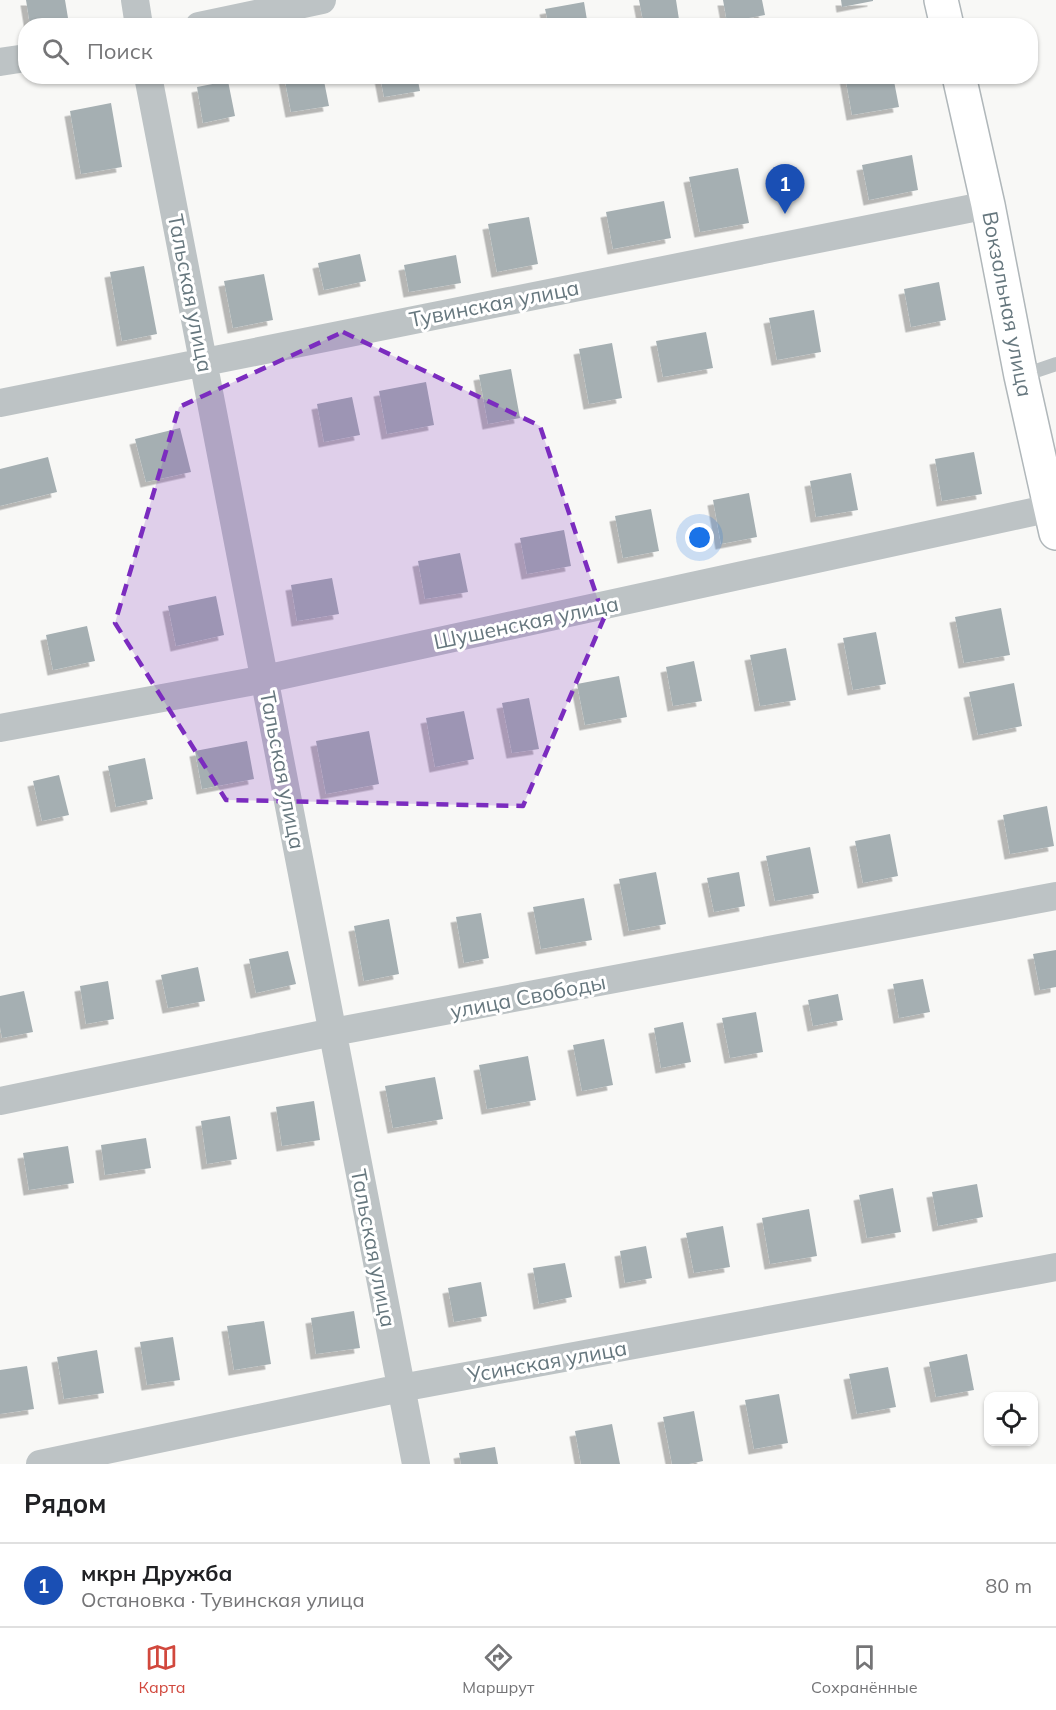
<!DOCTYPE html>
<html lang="ru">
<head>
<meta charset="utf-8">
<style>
	:root { --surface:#fff; --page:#f6f6f6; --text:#202124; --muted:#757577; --line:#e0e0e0; --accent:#d1483d }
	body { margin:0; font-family:Mulish,sans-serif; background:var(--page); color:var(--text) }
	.controls { position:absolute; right:18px; bottom:18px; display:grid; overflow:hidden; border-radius:12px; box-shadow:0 2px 4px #0004 }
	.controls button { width:54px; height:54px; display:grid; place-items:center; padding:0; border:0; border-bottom:2px solid var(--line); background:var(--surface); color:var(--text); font:30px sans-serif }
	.you { position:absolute; left:700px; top:538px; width:21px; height:21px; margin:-15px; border:4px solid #fff; border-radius:50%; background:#1a73e8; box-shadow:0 0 0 9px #1a73e833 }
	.badge { display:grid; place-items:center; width:39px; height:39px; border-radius:50%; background:var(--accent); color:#fff; font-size:20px; font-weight:700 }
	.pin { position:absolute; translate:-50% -50px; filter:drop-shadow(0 2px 3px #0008) }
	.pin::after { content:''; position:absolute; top:32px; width:21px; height:18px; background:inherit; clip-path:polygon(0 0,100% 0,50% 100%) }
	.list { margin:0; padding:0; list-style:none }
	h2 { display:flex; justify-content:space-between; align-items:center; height:78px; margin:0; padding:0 24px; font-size:26px }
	h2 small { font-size:20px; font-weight:400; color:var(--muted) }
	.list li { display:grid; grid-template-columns:39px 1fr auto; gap:18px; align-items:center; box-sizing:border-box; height:84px; padding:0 24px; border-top:2px solid var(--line) }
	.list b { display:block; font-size:22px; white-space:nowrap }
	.list p { margin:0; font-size:20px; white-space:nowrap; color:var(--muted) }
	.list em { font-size:20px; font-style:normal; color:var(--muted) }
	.icon { flex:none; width:33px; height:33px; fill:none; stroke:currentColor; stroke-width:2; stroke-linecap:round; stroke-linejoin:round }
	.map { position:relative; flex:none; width:1056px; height:1464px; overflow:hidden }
	.search { position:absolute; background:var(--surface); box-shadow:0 2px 4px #0004; left:18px; right:18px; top:18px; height:66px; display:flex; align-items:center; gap:15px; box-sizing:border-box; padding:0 21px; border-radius:24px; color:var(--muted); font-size:22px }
	.sheet { height:162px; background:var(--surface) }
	nav { display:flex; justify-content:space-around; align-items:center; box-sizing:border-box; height:84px; border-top:2px solid var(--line); background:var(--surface); font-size:16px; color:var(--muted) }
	nav a { display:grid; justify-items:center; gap:3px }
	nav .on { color:var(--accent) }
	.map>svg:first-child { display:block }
	.building { fill:#a5afb2; filter:url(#shadow) }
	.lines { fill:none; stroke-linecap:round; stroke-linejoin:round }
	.secondary-casing { stroke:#b0b7ba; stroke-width:36 }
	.lane { stroke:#bdc3c5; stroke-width:14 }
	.street { stroke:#bdc3c5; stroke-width:28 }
	.secondary { stroke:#fff; stroke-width:33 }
	.marked { fill:#7b2cbf; fill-opacity:0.2; stroke:#7b2cbf; stroke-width:4.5; stroke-dasharray:12 8; stroke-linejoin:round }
	.labels { text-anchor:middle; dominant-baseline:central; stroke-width:6; stroke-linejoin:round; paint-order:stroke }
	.street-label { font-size:21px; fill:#66777e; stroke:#fff }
</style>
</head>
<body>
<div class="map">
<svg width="1056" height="1464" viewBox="0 0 1056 1464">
	<defs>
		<filter id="shadow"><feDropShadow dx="-5.5" dy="5.5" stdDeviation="0" flood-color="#0004"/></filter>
	</defs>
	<rect width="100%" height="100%" fill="#f8f8f6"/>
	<!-- building -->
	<path class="building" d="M26,0H65L68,18L30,25Z
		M639,0H676L680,26H644Z
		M723,0H762L765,15L727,22Z
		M841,0H873V1L842,7Z
		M584,2L588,26H549L545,9Z
		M492,20L493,26H465V24Z
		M284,76H323L329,106L291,112Z
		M380,76H417L420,91L384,97Z
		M845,76H893L899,107L852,115Z
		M228,81L235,116L203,123L197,87Z
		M111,103L122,167L81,174L70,111Z
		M912,155L918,190L869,200L862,165Z
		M738,168L749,223L700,232L689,177Z
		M664,201L671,238L613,249L606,212Z
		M529,217L538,264L497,272L488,224Z
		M360,254L366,281L324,290L318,263Z
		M456,255L461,283L409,292L404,265Z
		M144,266L157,334L122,341L110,272Z
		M264,274L273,320L233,328L224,281Z
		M939,282L946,320L911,327L904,289Z
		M814,310L821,352L777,360L769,318Z
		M706,332L713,368L663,377L656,341Z
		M612,343L622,398L589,404L579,349Z
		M511,369L520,418L488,424L479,375Z
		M426,382L434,425L387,434L379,391Z
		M352,397L360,435L324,442L317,404Z
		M180,428L191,472L146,482L135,439Z
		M974,452L982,494L942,501L935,459Z
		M48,457L57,492L0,506V469Z
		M851,473L858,510L816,517L810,481Z
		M749,493L757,537L721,544L713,500Z
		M651,509L659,551L623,558L615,516Z
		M564,530L571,566L527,574L520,538Z
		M460,553L468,592L425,599L418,561Z
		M332,578L339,614L297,621L291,585Z
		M216,596L224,635L176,646L168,606Z
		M1001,608L1010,655L964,663L955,617Z
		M87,626L95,661L53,670L46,635Z
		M876,632L886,684L853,690L843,638Z
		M786,648L796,700L760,706L750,655Z
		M694,661L702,701L673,706L666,667Z
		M619,676L627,717L585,725L577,684Z
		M1014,683L1022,726L978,735L969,692Z
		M529,698L539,749L512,753L502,703Z
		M464,711L474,759L435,767L426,718Z
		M369,731L379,784L326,794L316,741Z
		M247,741L254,779L202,789L195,751Z
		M145,758L153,799L116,807L108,766Z
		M59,775L69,815L42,821L33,781Z
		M1047,806L1054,846L1010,854L1003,815Z
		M890,834L898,876L863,883L855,841Z
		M810,847L819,893L775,901L766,856Z
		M656,872L666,924L629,931L619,879Z
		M739,872L745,906L714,912L707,878Z
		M584,898L592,940L541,949L533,907Z
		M481,913L489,958L464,963L456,917Z
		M389,919L399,974L364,981L354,926Z
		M1056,950V987L1040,990L1033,954Z
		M288,951L296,984L256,993L249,959Z
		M198,967L205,1001L168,1008L161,975Z
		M923,979L930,1012L899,1018L893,984Z
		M108,981L114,1019L86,1024L80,986Z
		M24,991L33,1032L2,1038L0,1027V996Z
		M838,994L843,1020L813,1026L808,1000Z
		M756,1012L763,1052L730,1058L722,1018Z
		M683,1022L691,1062L661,1068L654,1028Z
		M604,1039L613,1085L582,1091L573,1045Z
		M528,1056L536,1100L487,1109L479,1065Z
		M435,1077L443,1119L393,1128L385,1086Z
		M314,1101L320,1140L282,1146L276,1107Z
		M230,1116L237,1159L207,1164L201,1121Z
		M146,1138L151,1168L105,1175L101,1145Z
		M68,1146L74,1183L29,1190L23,1153Z
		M977,1184L983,1217L938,1226L932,1192Z
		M893,1188L901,1232L867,1238L859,1195Z
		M809,1209L817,1256L770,1264L762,1218Z
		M723,1226L730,1267L694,1273L686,1233Z
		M646,1246L652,1278L625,1283L620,1251Z
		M565,1263L572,1297L539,1304L533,1268Z
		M481,1282L487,1316L454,1322L448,1288Z
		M354,1311L360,1348L316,1354L311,1318Z
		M264,1321L271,1364L234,1370L227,1326Z
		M173,1337L180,1380L147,1385L140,1342Z
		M97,1350L104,1393L64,1399L57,1357Z
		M967,1354L974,1390L936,1397L929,1362Z
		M27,1366L34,1409L0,1414V1370Z
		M888,1367L896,1407L857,1414L849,1374Z
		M779,1394L788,1443L754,1449L745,1400Z
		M694,1411L703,1461L689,1464H672L663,1417Z
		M612,1424L620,1464H581L575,1431Z
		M495,1447L498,1464H461L459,1453Z"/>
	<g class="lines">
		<defs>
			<path id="secondary" d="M941,0L947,26
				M959,76L988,205L1021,376L1056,533"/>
		</defs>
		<!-- secondary casing -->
		<use href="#secondary" class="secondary-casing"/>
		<!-- lane -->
		<path class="lane" d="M1021,376L1056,364"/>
		<!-- street -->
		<path class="street" d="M135,0L139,26
			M199,26L322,0
			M0,62L26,58
			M148,76L416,1464
			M0,403L988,205
			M0,728L265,679L1051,508
			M0,1101L333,1032L1056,896
			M40,1464L401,1388L1056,1267"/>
		<!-- secondary -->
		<use href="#secondary" class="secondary"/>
	</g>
	<!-- marked area -->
	<path class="marked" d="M343,332L540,426L604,618L523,806L226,800L115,623L179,407Z"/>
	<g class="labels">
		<!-- street labels -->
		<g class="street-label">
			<text transform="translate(191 293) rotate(79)">Тальская улица</text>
			<text transform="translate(494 303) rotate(-11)">Тувинская улица</text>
			<text transform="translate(1008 304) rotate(79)">Вокзальная улица</text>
			<text transform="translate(526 622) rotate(-12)">Шушенская улица</text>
			<text transform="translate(283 770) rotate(79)">Тальская улица</text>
			<text transform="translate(528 996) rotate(-11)">улица Свободы</text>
			<text transform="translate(374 1248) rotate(79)">Тальская улица</text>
			<text transform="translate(547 1361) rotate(-10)">Усинская улица</text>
		</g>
	</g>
</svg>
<div class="controls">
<button><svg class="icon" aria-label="locate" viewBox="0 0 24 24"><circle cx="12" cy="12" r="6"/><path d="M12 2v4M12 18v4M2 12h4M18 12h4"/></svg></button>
</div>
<div class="you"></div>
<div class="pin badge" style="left:785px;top:214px;background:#1a4fb4">1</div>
<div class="search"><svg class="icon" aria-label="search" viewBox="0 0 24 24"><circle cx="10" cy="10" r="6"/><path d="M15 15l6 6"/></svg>Поиск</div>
</div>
<section class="sheet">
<h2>Рядом<small></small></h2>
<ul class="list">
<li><span class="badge" style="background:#1a4fb4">1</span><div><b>мкрн Дружба</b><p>Остановка · Тувинская улица</p></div><em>80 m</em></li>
</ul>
</section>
<nav>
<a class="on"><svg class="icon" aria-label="map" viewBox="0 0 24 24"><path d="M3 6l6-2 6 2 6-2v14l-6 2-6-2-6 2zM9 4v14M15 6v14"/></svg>Карта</a>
<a><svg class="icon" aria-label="directions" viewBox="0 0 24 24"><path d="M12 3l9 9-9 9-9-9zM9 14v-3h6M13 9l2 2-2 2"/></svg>Маршрут</a>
<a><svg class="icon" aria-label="saved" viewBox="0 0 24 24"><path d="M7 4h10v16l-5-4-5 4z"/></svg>Сохранённые</a>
</nav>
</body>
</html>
